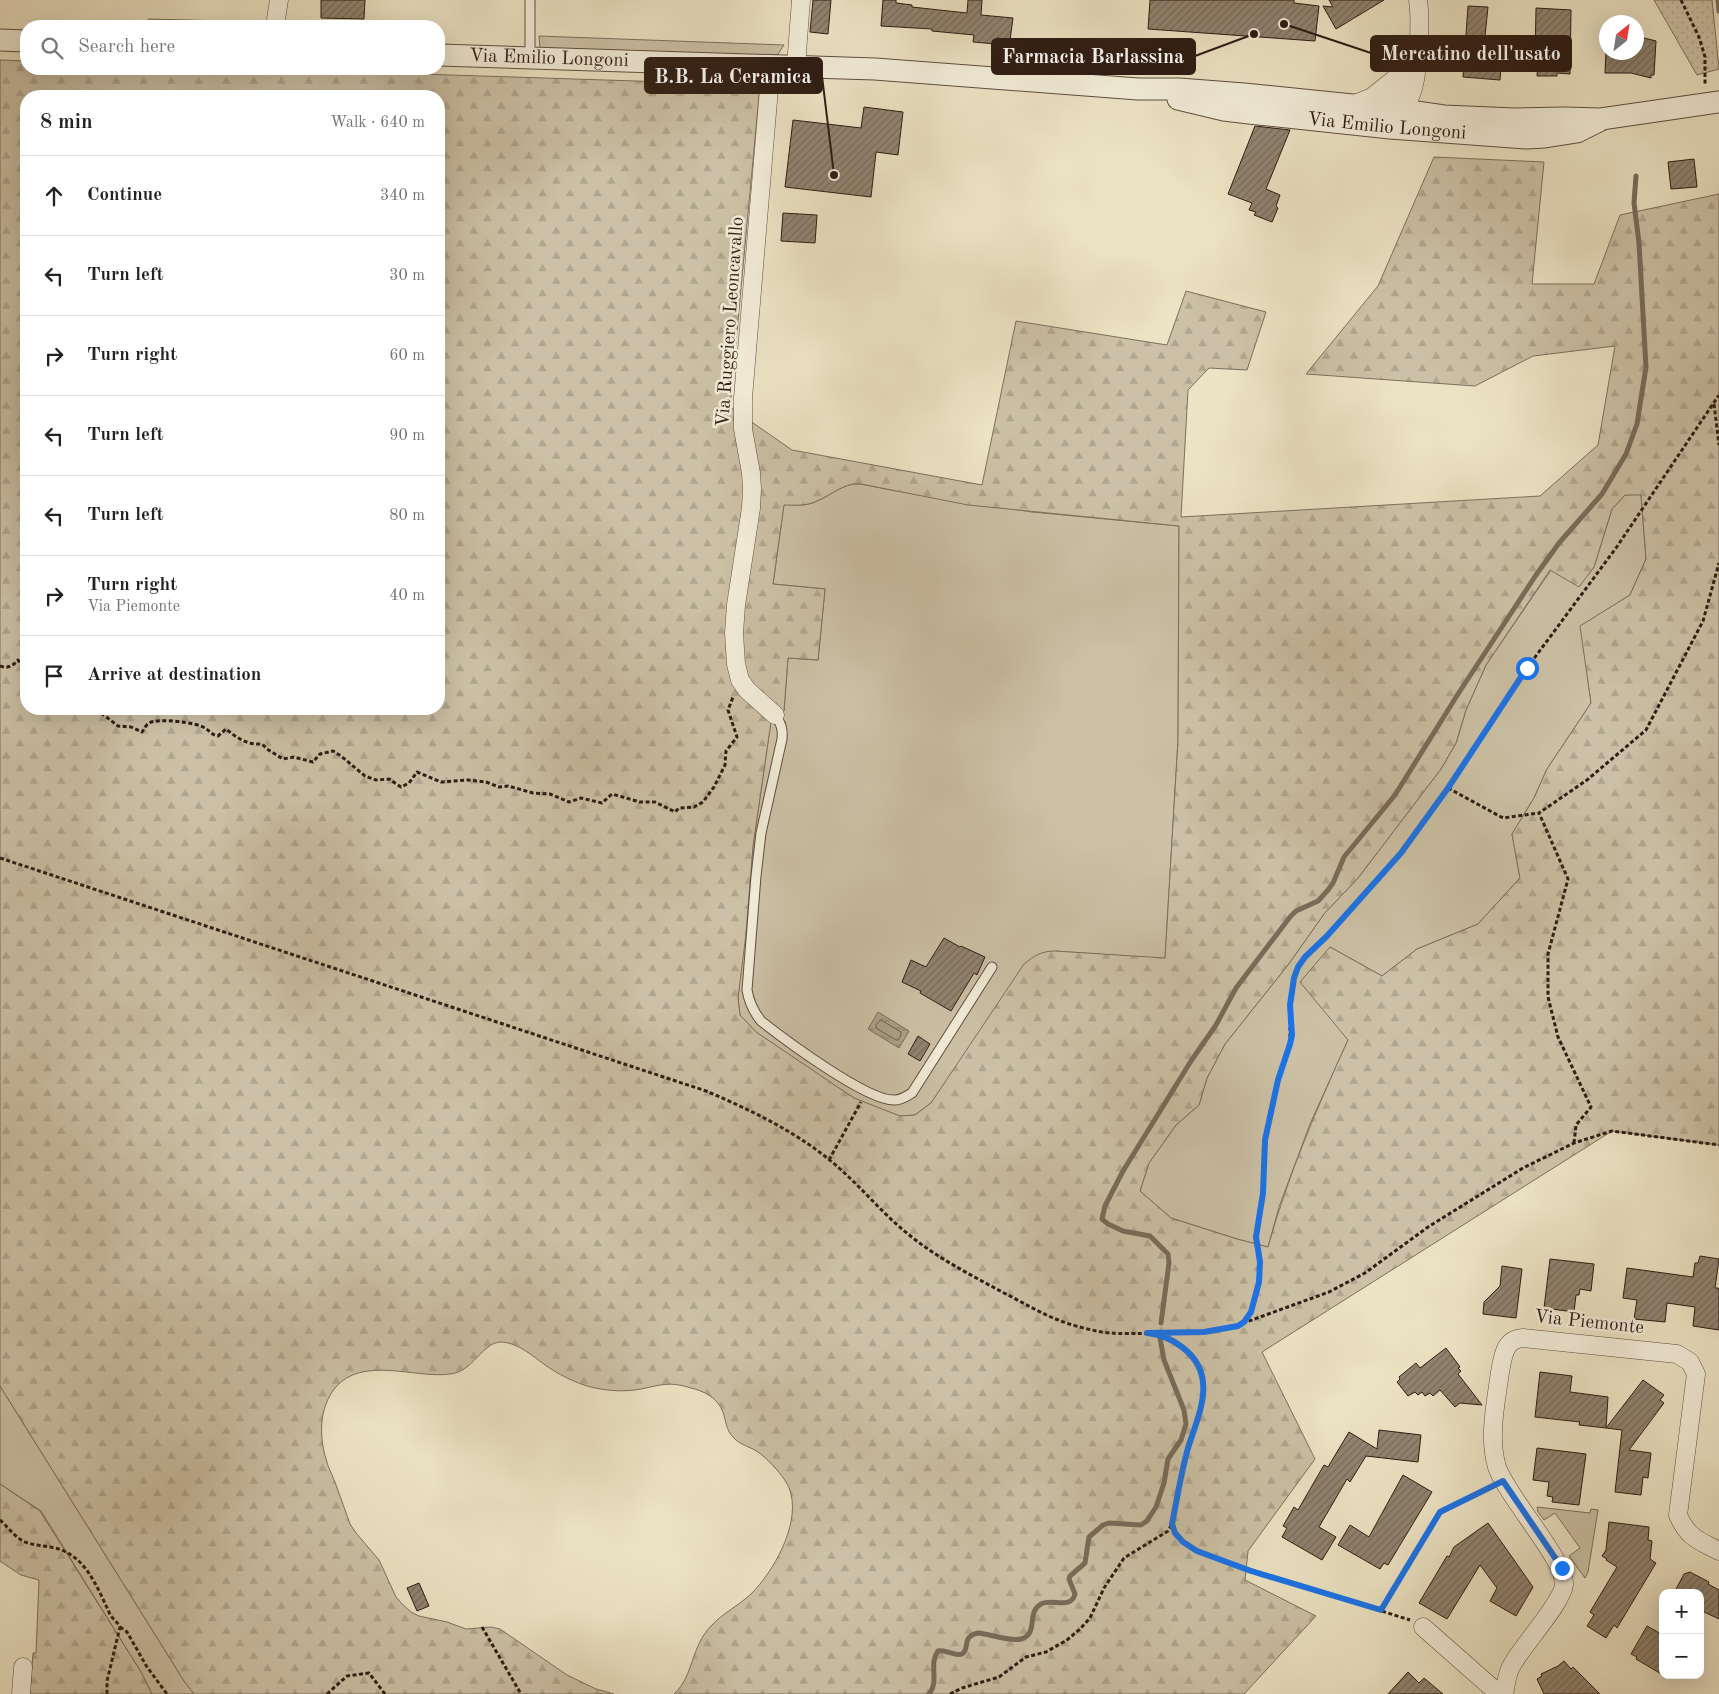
<!DOCTYPE html>
<html lang="en">
<head>
<meta charset="utf-8">
<style>
	:root { --surface:#fff; --page:#f6f6f6; --text:#222; --muted:#767676; --line:#e0e0e0 }
	body { margin:0; font-family:"Old Standard TT",serif; background:var(--page); color:var(--text) }
	.controls { position:absolute; right:15px; bottom:15px; display:grid; overflow:hidden; border-radius:10px; box-shadow:0 5px 20px #0002 }
	.controls button { width:45px; height:45px; display:grid; place-items:center; padding:0; border:0; border-bottom:1px solid var(--line); background:var(--surface); color:var(--text); font:25px sans-serif }
	.compass { position:absolute; left:1599px; top:15px; width:45px; height:45px; border-radius:50%; background:var(--surface); box-shadow:0 5px 20px #0002; rotate:30deg }
	.stop { position:absolute; width:15px; height:15px; margin:-11px; border:4px solid #1a73e8; border-radius:50%; background:#fff }
	.stop.end { background:#1a73e8; border-color:#fff; box-shadow:0 1px 5px #0008 }
	.list { margin:0; padding:0; list-style:none }
	h2 { display:flex; justify-content:space-between; align-items:center; height:65px; margin:0; padding:0 20px; font-size:21px }
	h2 small { font-size:16px; font-weight:400; color:var(--muted) }
	.list li { display:grid; grid-template-columns:32px 1fr auto; gap:15px; align-items:center; box-sizing:border-box; height:80px; padding:0 20px; border-top:1px solid var(--line) }
	.list b { display:block; font-size:19px; white-space:nowrap }
	.list p { margin:0; font-size:16px; white-space:nowrap; color:var(--muted) }
	.list em { font-size:16px; font-style:normal; color:var(--muted) }
	.icon { flex:none; width:28px; height:28px; fill:none; stroke:currentColor; stroke-width:2; stroke-linecap:round; stroke-linejoin:round }
	.map { position:relative; flex:none; width:1719px; height:1694px; overflow:hidden }
	.search { position:absolute; background:var(--surface); box-shadow:0 5px 20px #0002; left:20px; top:20px; width:425px; height:55px; display:flex; align-items:center; gap:12px; box-sizing:border-box; padding:0 18px; border-radius:20px; color:var(--muted); font-size:19px }
	.panel { position:absolute; background:var(--surface); box-shadow:0 5px 20px #0002; left:20px; top:90px; width:425px; height:625px; border-radius:20px }
	.map>svg:first-child { display:block }
	.green { fill:#ccc1a6; stroke:#7d6f5d }
	.forest { fill:url(#forest-firs); stroke:#7d6f5d; fill-rule:evenodd }
	.park { fill:url(#park-dots); stroke:#7d6f5d }
	.water { fill:url(#water-ripples); stroke:#796c5a }
	.lines { fill:none; stroke-linecap:round; stroke-linejoin:round }
	.shore { stroke:#6c5e4e; stroke-width:1 }
	.stream { stroke:#796c5a; stroke-width:5 }
	.building { fill:url(#building-hatch); stroke:#2e1d14 }
	.service-casing { stroke:#5e4e40; stroke-width:11 }
	.minor-casing { stroke:#5e4e40; stroke-width:19 }
	.tertiary-casing { stroke:#5e4e40; stroke-width:23 }
	.path { stroke:#2e1d14; stroke-width:3; stroke-dasharray:4 2.5; stroke-linecap:butt }
	.service { stroke:#f3edd9; stroke-width:9 }
	.minor { stroke:#f3edd9; stroke-width:18 }
	.tertiary { stroke:#f3edd9; stroke-width:21 }
	.route { stroke:#1a73e8; stroke-width:6 }
	.labels { text-anchor:middle; dominant-baseline:central; stroke-width:5; stroke-linejoin:round; paint-order:stroke }
	.street-label { font-size:19px; fill:#2e1d14; stroke:#f3edd9 }
	.leader { fill:none; stroke:#2e1d14; stroke-width:2 }
	.callout-dot { fill:#2e1d14; stroke:#f3edd9; stroke-width:2 }
	.callout { fill:#2e1d14; stroke:#2e1d14; stroke-width:2 }
	.callout-label { font-size:20px; text-anchor:middle; font-weight:bold; fill:#fff }
</style>
</head>
<body>
<div class="map">
<svg width="1719" height="1694" viewBox="0 0 1719 1694">
	<defs>
		<pattern id="forest-firs" width="22" height="20" patternUnits="userSpaceOnUse" patternTransform="scale(1.25)"><rect width="22" height="20" fill="#ccc1a6"/><path d="M5 1l3.5 6h-7zM16 11l3.5 6h-7z" fill="#b0a58e"/></pattern>
		<pattern id="park-dots" width="8" height="8" patternUnits="userSpaceOnUse" patternTransform="scale(1.25)"><rect width="8" height="8" fill="#ccc1a6"/><path d="M2 2h.1M6 6h.1" fill="none" stroke="#b0a58e" stroke-width="1.8" stroke-linecap="round"/></pattern>
		<pattern id="water-ripples" width="26" height="14" patternUnits="userSpaceOnUse" patternTransform="scale(1.25)"><rect width="26" height="14" fill="#aba088"/><path d="M2 4q2-2 4 0t4 0M15 11q2-2 4 0t4 0" fill="none" stroke="#8c826e"/></pattern>
		<pattern id="building-hatch" width="6" height="6" patternUnits="userSpaceOnUse" patternTransform="scale(1.25)"><rect width="6" height="6" fill="#918470"/><path d="M-1 1l2-2M0 6l6-6M5 7l2-2" fill="none" stroke="#776b5b"/></pattern>
	</defs>
	<rect width="100%" height="100%" fill="#ece3c4"/>
	<filter id="stains"><feTurbulence type="fractalNoise" baseFrequency=".004" numOctaves="4"/><feColorMatrix values="0 0 0 0 .2 0 0 0 0 .09 0 0 0 0 .02 0 0 0 .5 -.17"/></filter>
	<radialGradient id="worn" r=".72"><stop offset=".6" stop-color="#630" stop-opacity="0"/><stop offset="1" stop-color="#630" stop-opacity=".3"/></radialGradient>
	<!-- green -->
	<path class="green" d="M148,19L264,22L265,26H147Z
		M539,36L784,45L778,54L772,56L540,48Z
		M1116,60L1129,61L1128,66L1108,75L1063,71L1057,64L1115,70Z
		M853,484H861L891,490L1032,512L1179,526L1178,740L1165,959L1055,951L953,1073L931,1103L915,1115L900,1116L877,1108L854,1098L826,1080L756,1032L740,1015L738,998L753,846L771,721L784,711L788,658L818,660L825,589L773,584L784,504C793,505 803,506 812,503C827,498 838,487 853,484Z
		M1641,494L1646,559L1630,595L1581,626L1591,703L1547,769L1534,798L1512,834L1520,878L1478,924L1417,949L1382,976L1330,947L1348,1040L1310,1124L1279,1207L1268,1247L1237,1239L1171,1218L1140,1191L1149,1163L1176,1125L1199,1105L1207,1078L1225,1044L1288,965L1324,914L1358,878L1441,769L1456,743L1466,710L1486,665L1551,570L1579,586L1594,567L1612,509L1625,495Z
		M0,1386L184,1681L194,1694H152L141,1672L41,1511L0,1484Z
		M1537,1507L1590,1513L1591,1509L1598,1510L1588,1572L1585,1578L1569,1556L1580,1548L1555,1513L1544,1520L1538,1512Z"/>
	<!-- forest -->
	<path class="forest" d="M0,60L26,61V69H264L760,85L730,407L792,450L982,485L1016,321L1167,345L1186,291L1266,312L1247,370L1209,368L1188,390L1181,517L1540,496L1598,445L1615,346L1533,356L1475,386L1306,374L1378,286L1434,157L1544,162L1532,284H1594L1620,215L1719,194V1145L1612,1131L1262,1352L1315,1459L1248,1551L1245,1580L1316,1616L1244,1694H674C694,1676 690,1648 711,1626C723,1613 738,1606 751,1594C773,1572 799,1527 791,1494C789,1485 783,1477 777,1470C770,1462 762,1454 753,1449C746,1446 738,1443 733,1437C726,1430 726,1421 723,1412C718,1398 704,1391 691,1388C669,1381 661,1385 641,1389C625,1392 610,1391 595,1388C581,1385 568,1379 556,1372C538,1362 521,1342 500,1342C482,1343 473,1372 450,1374C416,1379 362,1355 335,1388C319,1408 319,1436 326,1459C328,1468 333,1476 336,1485C341,1498 345,1511 350,1524L356,1533L379,1560L396,1597L402,1604L411,1612L419,1616L447,1622L466,1629L491,1627L500,1629L567,1675L596,1689L614,1694H194L184,1681L0,1386ZM26,96H439V709H26ZM853,484H861L968,505L1179,526L1178,740L1165,958L1055,951C1041,951 1034,956 1024,964L931,1103L915,1115L900,1116L854,1098L756,1032L740,1015L738,998L746,934L753,846L771,722L784,711L788,658L818,660L825,589L773,584L784,505C794,505 803,506 812,503C827,498 838,487 853,484ZM1625,495H1641L1646,559L1630,595L1580,626L1591,703L1547,769L1534,798L1512,834L1520,878L1478,924L1417,949L1382,976L1330,947L1300,982L1348,1040C1317,1108 1288,1175 1268,1247L1237,1239L1171,1218L1140,1191L1149,1163L1176,1125L1199,1105L1207,1078L1225,1044L1288,965L1324,914L1358,878L1441,769L1456,743L1466,710L1486,665L1550,570L1579,587L1594,567L1612,509Z
		M0,1484L40,1511L141,1672L152,1694H30L33,1653H36L39,1580L21,1575L0,1561Z"/>
	<!-- park -->
	<path class="park" d="M1654,0H1712L1719,69L1697,75Z"/>
	<!-- water -->
	<path class="water" d="M878,1012L909,1031L899,1048L868,1029Z"/>
	<g class="lines">
		<!-- shore -->
		<path class="shore" d="M881,1020L901,1032V1035L898,1040H896L876,1028V1025Z"/>
		<!-- stream -->
		<path class="stream" d="M1718,0L1719,11
			M1161,1323L1169,1263L1168,1254L1150,1236L1123,1231L1108,1224L1102,1219L1105,1206L1123,1171L1191,1061L1216,1025L1236,988L1290,917L1296,911L1318,901L1328,890L1333,883L1344,857L1395,795L1458,694L1536,575L1559,543L1602,494L1626,454L1637,424L1646,367L1639,243L1634,203L1636,176
			M929,1694C940,1681 928,1665 938,1651C946,1649 955,1657 962,1654C971,1649 960,1637 978,1633C990,1634 1010,1642 1021,1639C1039,1634 1026,1612 1041,1604C1052,1598 1071,1610 1075,1594L1069,1579L1070,1576L1085,1563L1089,1537L1103,1525L1109,1523L1141,1525L1147,1521L1156,1507L1164,1483L1168,1459L1181,1440L1186,1424L1184,1410L1164,1360L1160,1338"/>
	</g>
	<!-- building -->
	<path class="building" d="M321,0H365L364,19L321,18Z
		M813,0H831L828,34L810,32Z
		M883,0H896V3L912,5V7L967,13L968,0H982L981,15L1013,18L1010,40L997,38L996,44L973,42L974,35L932,31V29L881,26Z
		M1150,0H1294V3L1319,6L1315,41L1148,29Z
		M1329,0H1384L1336,29L1323,6L1333,7Z
		M1468,6L1488,7L1485,36L1503,37L1500,80L1463,77Z
		M1536,8L1571,10L1570,74L1557,73V76H1537L1538,59H1535Z
		M1636,36L1656,41L1654,75H1651V78L1631,73H1605L1606,52H1636Z
		M864,107L903,112L898,155L876,152L871,197L785,187L793,120L861,128Z
		M1255,126L1290,130L1266,189L1280,195L1276,206L1278,208L1272,222L1254,215L1256,212L1249,210L1252,203L1228,194Z
		M1694,159L1697,187L1671,189L1668,162Z
		M783,213L817,215L815,243L781,241Z
		M944,938L960,947L961,946L985,957L977,975L974,973L951,1011L920,993L921,991L902,982L911,960L926,967Z
		M918,1036L930,1044L920,1061L908,1054Z
		M1700,1256L1719,1259L1715,1288H1718L1719,1290V1330L1693,1326L1695,1307L1667,1303L1665,1322L1634,1319L1637,1300L1623,1298L1627,1268L1693,1277L1695,1263H1698Z
		M1550,1259L1594,1264L1591,1291L1580,1289L1579,1295H1576L1574,1312L1544,1308Z
		M1502,1266L1522,1269L1516,1318L1483,1314L1484,1302L1500,1286Z
		M1446,1348L1460,1367L1458,1368L1461,1371L1458,1374L1482,1405L1460,1403L1455,1407L1440,1390L1433,1396L1430,1393L1425,1396L1422,1392L1418,1395L1415,1392L1408,1396L1397,1382L1400,1379L1399,1377L1416,1363L1420,1368Z
		M1540,1372L1572,1376L1570,1392L1608,1397L1606,1428L1579,1425L1580,1422L1535,1417Z
		M1643,1380L1664,1395L1660,1400L1664,1403L1629,1450L1651,1453L1648,1478L1643,1477L1641,1495L1615,1492L1622,1430L1606,1428Z
		M1379,1430L1421,1435L1418,1462L1366,1456L1350,1482L1347,1479L1319,1527L1336,1537L1322,1560L1282,1537L1287,1528L1283,1526L1294,1507L1298,1510L1324,1465L1328,1467L1349,1432L1377,1449Z
		M1537,1448L1586,1454L1579,1505L1552,1502L1553,1497L1547,1496L1549,1482L1533,1480Z
		M1403,1475L1432,1492L1388,1565L1384,1563L1380,1569L1338,1545L1350,1525L1369,1537Z
		M1609,1522L1649,1527L1648,1540L1652,1541L1650,1559L1656,1563L1617,1628L1614,1625L1606,1638L1587,1626L1594,1615L1590,1612L1617,1567L1606,1560L1607,1559L1602,1556L1606,1550Z
		M1488,1523L1533,1587L1516,1616L1490,1601L1497,1588L1480,1565L1447,1619L1419,1603L1447,1556L1449,1557L1454,1547Z
		M1690,1572L1709,1582L1708,1584L1719,1590V1619L1700,1610V1593H1674L1684,1574Z
		M419,1583L429,1606L417,1611L407,1588Z
		M1647,1626L1663,1635V1675L1636,1659L1637,1657L1631,1654Z
		M1564,1661L1571,1669L1573,1667L1600,1694H1544L1537,1679L1542,1676L1541,1674L1558,1666Z
		M1408,1672L1419,1683L1424,1678L1443,1694H1388Z"/>
	<g class="lines">
		<defs>
			<path id="service" d="M530,0V58
				M775,715C781,723 783,729 782,739L761,833L756,876L747,990C749,1002 753,1011 761,1021C784,1039 868,1102 895,1100C901,1100 907,1096 912,1093L992,967"/>
			<path id="minor" d="M275,26L279,0
				M771,65L743,398V429L751,473L752,489L751,508L736,605L734,633L736,664L740,680L747,690L775,715
				M796,66L801,0
				M1352,105L1372,97L1397,77
				M1394,110C1388,88 1404,67 1413,48
				M1402,110C1404,106 1408,101 1410,97C1419,78 1421,21 1418,0
				M1423,1627L1499,1694
				M21,1694L23,1667
				M1504,1694C1506,1685 1507,1672 1512,1665C1522,1646 1562,1603 1564,1585C1567,1562 1507,1497 1497,1467C1488,1437 1496,1402 1500,1372C1503,1357 1504,1339 1523,1338L1677,1354L1690,1362L1696,1374L1678,1515C1688,1538 1698,1540 1719,1551"/>
			<g id="tertiary">
				<path d="M0,40L26,41"/>
				<path id="s1" d="M439,55L875,69L1138,89H1179L1244,94L1402,110L1444,116L1514,119L1564,118L1601,119L1719,102"/>
				<path id="s2" d="M1178,99L1224,110L1249,113L1390,128L1526,138L1545,137L1577,132L1599,121"/>
			</g>
		</defs>
		<!-- service casing -->
		<use href="#service" class="service-casing"/>
		<!-- minor casing -->
		<use href="#minor" class="minor-casing"/>
		<!-- tertiary casing -->
		<use href="#tertiary" class="tertiary-casing"/>
		<!-- path -->
		<path class="path" d="M1681,0L1699,37L1705,57V85
			M1714,404L1719,445
			M0,666C7,669 13,666 18,660L26,672
			M96,709L118,726L131,727L142,732C144,729 146,725 149,723C158,718 196,722 205,728C210,731 210,734 218,736L226,729C237,738 247,745 262,744L267,749L283,759L294,757L313,762L320,754L333,751L341,756L365,776L376,780L389,779L401,787L409,783L417,772L441,782L468,780L486,782L499,787L508,786L533,793L550,794L569,802L581,798L602,803L612,794L640,802H655L675,812L679,808L694,807L703,802L714,787L725,765L726,751L737,737L728,710L733,697
			M1448,788L1503,818L1539,813
			M0,858L706,1091C753,1111 801,1134 839,1168C863,1189 883,1214 908,1234C937,1258 971,1275 1004,1293C1020,1301 1035,1310 1051,1317C1067,1324 1085,1329 1102,1332C1134,1337 1154,1326 1181,1347C1185,1350 1190,1352 1193,1356C1215,1387 1197,1418 1188,1450C1181,1474 1177,1499 1172,1524C1178,1544 1196,1551 1214,1558L1410,1620
			M1574,1143L1576,1125L1591,1107L1558,1037L1548,997V954L1568,879L1539,813L1587,780L1646,730L1703,621L1719,563
			M829,1160L861,1102
			M1238,1325L1244,1322L1251,1312L1259,1282L1260,1262L1256,1237L1263,1193L1265,1140L1278,1080L1290,1044V1005L1293,978L1298,967L1305,957L1327,936L1383,875L1427,819L1527,668L1616,548L1719,395
			M1159,1333L1204,1332L1238,1325L1329,1292L1365,1273L1428,1227L1523,1168L1574,1143L1612,1131L1719,1145
			M0,1520C7,1526 14,1536 23,1541C35,1547 51,1545 64,1551C88,1562 98,1589 109,1612C111,1618 117,1621 120,1627L107,1681V1694
			M1381,1610L1439,1513L1489,1488
			M120,1627L127,1632L147,1667L167,1694
			M482,1627L521,1694
			M327,1694L347,1676L369,1673L385,1694
			M950,1694L962,1688L999,1677L1026,1657L1046,1652L1067,1640L1080,1629L1090,1618L1104,1588L1124,1558L1168,1531L1172,1524"/>
		<!-- service -->
		<use href="#service" class="service"/>
		<!-- minor -->
		<use href="#minor" class="minor"/>
		<!-- tertiary -->
		<use href="#tertiary" class="tertiary"/>
	</g>
	<g class="lines">
		<!-- route -->
		<path class="route" d="M1527,668L1448,788L1401,853L1327,936L1305,957L1298,967L1294,978L1290,1005L1292,1035L1290,1044L1278,1080L1265,1140L1263,1193L1256,1237L1260,1262L1259,1282L1251,1312L1244,1322L1238,1326L1204,1332L1147,1333C1161,1335 1170,1338 1182,1347C1219,1375 1199,1413 1188,1448C1181,1473 1177,1499 1172,1524L1175,1533L1183,1542L1197,1551L1251,1571L1381,1610L1440,1512L1503,1481L1562,1568"/>
	</g>
	<g class="labels">
		<!-- street labels -->
		<g class="street-label">
			<text stroke="none"><textPath href="#s1" startOffset="110">Via Emilio Longoni</textPath></text>
			<text stroke="none"><textPath href="#s2" startOffset="211">Via Emilio Longoni</textPath></text>
			<text transform="translate(731 322) rotate(-86)">Via Ruggiero Leoncavallo</text>
			<text transform="translate(1589 1323) rotate(6)">Via Piemonte</text>
		</g>
	</g>
	<!-- callouts -->
	<path class="leader" d="M1284 24L1371 53M1254 34L1195 56M834 175L822 76"/>
	<g class="callout-dot">
		<circle cx="1284" cy="24" r="5"/>
		<circle cx="1254" cy="34" r="5"/>
		<circle cx="834" cy="175" r="5"/>
	</g>
	<g class="callout">
		<rect x="1371" y="36" width="200" height="35" rx="5"/>
		<rect x="992" y="39" width="203" height="35" rx="5"/>
		<rect x="645" y="58" width="177" height="35" rx="5"/>
	</g>
	<g class="callout-label">
		<text x="1471" y="60">Mercatino dell'usato</text>
		<text x="1093" y="63">Farmacia Barlassina</text>
		<text x="733" y="83">B.B. La Ceramica</text>
	</g>
	<rect width="100%" height="100%" filter="url(#stains)"/>
	<rect width="100%" height="100%" fill="url(#worn)"/>
</svg>
<div class="controls">
<button>+</button>
<button>−</button>
</div>
<svg class="compass" viewBox="-18 -18 36 36"><path d="M0-13l5 13h-10z" fill="#e53935"/><path d="M0 13l5-13h-10z" fill="#767676"/></svg>
<div class="stop" style="left:1527px;top:668px"></div>
<div class="stop end" style="left:1562px;top:1568px"></div>
<div class="search"><svg class="icon" aria-label="search" viewBox="0 0 24 24"><circle cx="10" cy="10" r="6"/><path d="M15 15l6 6"/></svg>Search here</div>
<section class="panel">
<h2>8 min<small>Walk · 640 m</small></h2>
<ul class="list">
<li><svg class="icon" aria-label="ahead" viewBox="0 0 24 24"><path d="M12 20V5M6 11l6-6 6 6"/></svg><div><b>Continue</b></div><em>340 m</em></li>
<li><svg class="icon" aria-label="left" viewBox="0 0 24 24"><path d="M17 20v-9H6M10 6l-5 5 5 5"/></svg><div><b>Turn left</b></div><em>30 m</em></li>
<li><svg class="icon" aria-label="right" viewBox="0 0 24 24"><path d="M7 20v-9h11M14 6l5 5-5 5"/></svg><div><b>Turn right</b></div><em>60 m</em></li>
<li><svg class="icon" aria-label="left" viewBox="0 0 24 24"><path d="M17 20v-9H6M10 6l-5 5 5 5"/></svg><div><b>Turn left</b></div><em>90 m</em></li>
<li><svg class="icon" aria-label="left" viewBox="0 0 24 24"><path d="M17 20v-9H6M10 6l-5 5 5 5"/></svg><div><b>Turn left</b></div><em>80 m</em></li>
<li><svg class="icon" aria-label="right" viewBox="0 0 24 24"><path d="M7 20v-9h11M14 6l5 5-5 5"/></svg><div><b>Turn right</b><p>Via Piemonte</p></div><em>40 m</em></li>
<li><svg class="icon" aria-label="arrive" viewBox="0 0 24 24"><path d="M6 21V4h12l-3 4 3 4H6"/></svg><div><b>Arrive at destination</b></div></li>
</ul>
</section>
</div>
</body>
</html>
